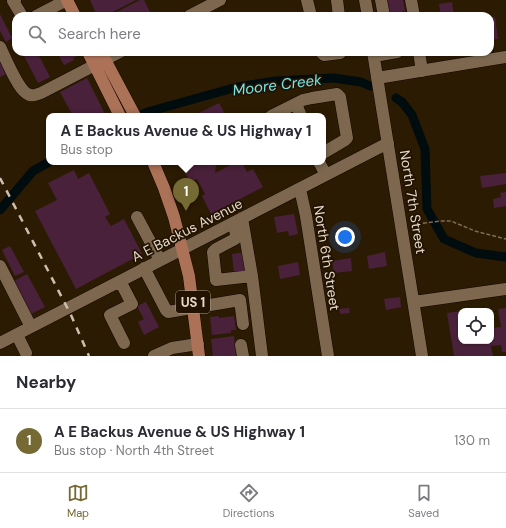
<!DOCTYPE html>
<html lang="en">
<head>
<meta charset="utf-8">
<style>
	:root { --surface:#fff; --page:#f7f7f7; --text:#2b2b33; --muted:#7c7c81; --line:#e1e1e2; --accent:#756a34 }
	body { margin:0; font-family:"DM Sans",sans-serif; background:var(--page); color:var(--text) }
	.controls { position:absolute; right:12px; bottom:12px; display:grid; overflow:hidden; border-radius:8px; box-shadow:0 1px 3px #0004 }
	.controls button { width:36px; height:36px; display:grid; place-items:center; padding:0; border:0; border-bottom:1px solid var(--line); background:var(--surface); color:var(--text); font:20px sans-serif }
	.you { position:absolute; left:345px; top:237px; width:14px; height:14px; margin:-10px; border:3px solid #fff; border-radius:50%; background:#1a73e8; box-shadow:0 0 0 6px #1a73e833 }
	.badge { display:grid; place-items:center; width:26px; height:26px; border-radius:50%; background:var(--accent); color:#fff; font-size:13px; font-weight:700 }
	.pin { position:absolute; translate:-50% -33px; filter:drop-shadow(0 1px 2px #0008) }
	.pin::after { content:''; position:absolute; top:21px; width:14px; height:12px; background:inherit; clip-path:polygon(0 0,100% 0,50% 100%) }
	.popup { position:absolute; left:46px; top:113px; width:280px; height:52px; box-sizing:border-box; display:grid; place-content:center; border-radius:8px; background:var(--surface); filter:drop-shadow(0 1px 3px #0005); font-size:13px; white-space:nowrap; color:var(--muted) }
	.popup b { font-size:15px; color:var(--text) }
	.popup::after { content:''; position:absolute; left:50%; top:100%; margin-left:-8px; border:8px solid transparent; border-top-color:var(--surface) }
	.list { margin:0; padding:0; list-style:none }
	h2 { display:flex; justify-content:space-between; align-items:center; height:52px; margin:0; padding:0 16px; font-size:17px }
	h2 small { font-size:13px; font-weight:400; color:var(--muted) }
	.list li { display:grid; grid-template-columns:26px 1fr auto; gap:12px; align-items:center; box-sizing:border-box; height:64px; padding:0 16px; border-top:1px solid var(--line) }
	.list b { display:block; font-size:15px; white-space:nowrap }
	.list p { margin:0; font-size:13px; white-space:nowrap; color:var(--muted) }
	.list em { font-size:13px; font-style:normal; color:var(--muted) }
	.icon { flex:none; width:22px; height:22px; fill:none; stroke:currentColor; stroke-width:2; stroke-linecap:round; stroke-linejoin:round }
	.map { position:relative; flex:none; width:506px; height:356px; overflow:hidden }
	.search { position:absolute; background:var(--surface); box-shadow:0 1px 3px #0004; left:12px; right:12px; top:12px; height:44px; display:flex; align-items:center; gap:10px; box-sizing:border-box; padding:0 14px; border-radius:12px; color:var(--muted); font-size:15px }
	.sheet { height:116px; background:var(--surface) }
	nav { display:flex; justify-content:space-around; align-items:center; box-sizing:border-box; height:56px; border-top:1px solid var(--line); background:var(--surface); font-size:11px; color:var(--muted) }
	nav a { display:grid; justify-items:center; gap:2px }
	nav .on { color:var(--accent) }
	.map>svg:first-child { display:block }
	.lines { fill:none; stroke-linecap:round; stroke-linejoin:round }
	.canal { stroke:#000c0d; stroke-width:9 }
	.building { fill:#49213a }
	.minor-casing { stroke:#140500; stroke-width:13 }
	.major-casing { stroke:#140500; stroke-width:13 }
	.path { stroke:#7c6d59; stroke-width:1.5; stroke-dasharray:4 2; stroke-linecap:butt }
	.minor { stroke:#7d684f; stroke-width:12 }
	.major { stroke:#ac7257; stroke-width:12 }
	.rail { stroke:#cdc0b1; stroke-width:2.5; stroke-dasharray:7 7; stroke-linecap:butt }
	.labels { text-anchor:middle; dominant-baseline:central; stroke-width:3.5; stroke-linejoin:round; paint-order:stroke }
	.shield { fill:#221200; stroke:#a99c8d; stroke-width:1 }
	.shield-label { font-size:13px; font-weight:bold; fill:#e3d7c9 }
	.street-label { font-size:14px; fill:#e3d7c9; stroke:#221200 }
	.water-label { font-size:15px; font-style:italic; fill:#77e5e9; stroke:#221200 }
</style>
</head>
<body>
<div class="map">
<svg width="506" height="356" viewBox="0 0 506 356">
	<rect width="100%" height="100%" fill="#2c1b03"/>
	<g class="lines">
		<!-- canal -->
		<path class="canal" d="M396,98L402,102L412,115L425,149L427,209L444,239L476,253L506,257
			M138,116L151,111L237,87L276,81L334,78L361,82L370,86
			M0,210L33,171L49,162"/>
	</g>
	<!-- building -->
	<path class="building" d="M90,0H136L105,16H97Z
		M140,0H144L151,14L147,16H109Z
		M384,0H403L405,11H402V16H386Z
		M452,2L454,16H441L439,4Z
		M0,14L12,38L6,42L0,31Z
		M495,17L498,39L490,40V18Z
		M22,52H37L50,77L38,83Z
		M67,52H75L77,56L73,58L74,60L64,65L59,56Z
		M0,54L10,72L0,77Z
		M87,78L106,116H73L60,92Z
		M219,103L226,116H193Z
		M187,162H215L216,167L215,173L236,162H242L247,172L253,169L263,187L211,214L202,196L205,194L197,179L190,182L181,165Z
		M74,170L78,179L89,173L110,214L105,217L111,226L124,219L142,254L76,289L35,211L57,200L48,183Z
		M506,173V184L482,188L480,176Z
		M506,192V206L494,208L493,199L501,197L500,193Z
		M294,214L298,234L289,236L288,231L277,233L274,217Z
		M10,246L24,272L15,276L2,250Z
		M244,252L247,272L234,274L232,254Z
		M385,252L387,266L369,269L367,256Z
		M351,258L352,271L334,273L332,261Z
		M298,262L300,275L280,279L278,266Z
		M27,274L45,307L31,314L14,281Z
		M400,297L401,307L386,310L384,299Z
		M146,302L159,327L144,335L138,322L144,319L137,306Z
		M349,308L350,313L340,314L339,309Z
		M506,308V352H502L501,345L491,346L493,356H454L447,313L461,311V341H491V328L501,327L498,309Z
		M219,316V318L234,316L236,330H231V333L212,335L210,317Z
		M234,336L236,356H213L211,339Z"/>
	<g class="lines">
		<defs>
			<path id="minor" d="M15,0L13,1L22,16
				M307,0L311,16
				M337,0L339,16
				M365,0L368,16
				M381,0L384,16
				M411,0L414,16
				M36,16L67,0
				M189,16L220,0
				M0,47C5,57 17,87 26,93C31,97 36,95 41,93L95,65
				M321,52L324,55L340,53L341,52
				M373,52L422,356
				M419,52L422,71
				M374,56L397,52
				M106,59L120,52
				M377,78L506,57
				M296,104L301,116
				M271,116L303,100L312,98L337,94L340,97L347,138L345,140L323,153
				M319,162L326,175
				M300,189L306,216L328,356
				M137,217L160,260
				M242,218L252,276L262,356
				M234,223L236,235L235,239L216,249L213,252L216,280L252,276
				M0,266L31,327
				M144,268L166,310L168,312L240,300L243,324
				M120,281L132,304L110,315L124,343
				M414,302L506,289
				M17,335L26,353
				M0,343L388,143
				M241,345L243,356
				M154,356L172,348L198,344"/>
			<path id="major" d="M67,0L75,16
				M88,52L120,116
				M101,52L135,116
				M153,162L164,188L174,217L189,276L199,356"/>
		</defs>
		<!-- minor casing -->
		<use href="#minor" class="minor-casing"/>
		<!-- major casing -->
		<use href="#major" class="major-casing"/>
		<!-- path -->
		<path class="path" d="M411,225L440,221H451L475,231L506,239"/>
		<!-- minor -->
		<use href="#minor" class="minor"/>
		<!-- major -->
		<use href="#major" class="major"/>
		<!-- rail -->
		<path class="rail" d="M0,178L71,315L89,356"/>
	</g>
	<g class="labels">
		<!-- shield labels -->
		<rect class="shield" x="176" y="291" width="34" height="22" rx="3"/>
		<g class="shield-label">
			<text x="193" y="302">US 1</text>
		</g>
		<!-- street labels -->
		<g class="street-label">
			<text transform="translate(413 202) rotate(81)">North 7th Street</text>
			<text transform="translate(187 230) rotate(-27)">A E Backus Avenue</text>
			<text transform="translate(327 258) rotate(81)">North 6th Street</text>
		</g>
		<!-- water labels -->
		<g class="water-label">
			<text transform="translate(277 85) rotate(-7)">Moore Creek</text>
		</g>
	</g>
</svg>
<div class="controls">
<button><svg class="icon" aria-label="locate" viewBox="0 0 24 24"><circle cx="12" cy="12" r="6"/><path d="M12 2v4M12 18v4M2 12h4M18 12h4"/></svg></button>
</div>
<div class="you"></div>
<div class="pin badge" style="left:186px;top:211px">1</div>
<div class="popup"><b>A E Backus Avenue &amp; US Highway 1</b>Bus stop</div>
<div class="search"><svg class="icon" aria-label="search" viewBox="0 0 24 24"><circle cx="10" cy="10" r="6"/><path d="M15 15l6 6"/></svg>Search here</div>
</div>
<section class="sheet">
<h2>Nearby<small></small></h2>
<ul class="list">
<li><span class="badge">1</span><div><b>A E Backus Avenue &amp; US Highway 1</b><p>Bus stop · North 4th Street</p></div><em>130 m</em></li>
</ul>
</section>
<nav>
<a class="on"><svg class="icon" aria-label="map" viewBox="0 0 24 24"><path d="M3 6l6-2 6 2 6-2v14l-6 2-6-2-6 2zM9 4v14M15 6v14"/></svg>Map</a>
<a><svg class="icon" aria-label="directions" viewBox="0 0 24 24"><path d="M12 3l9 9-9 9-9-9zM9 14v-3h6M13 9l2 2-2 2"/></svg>Directions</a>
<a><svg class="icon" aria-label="saved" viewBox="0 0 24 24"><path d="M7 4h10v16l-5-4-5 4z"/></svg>Saved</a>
</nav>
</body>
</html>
